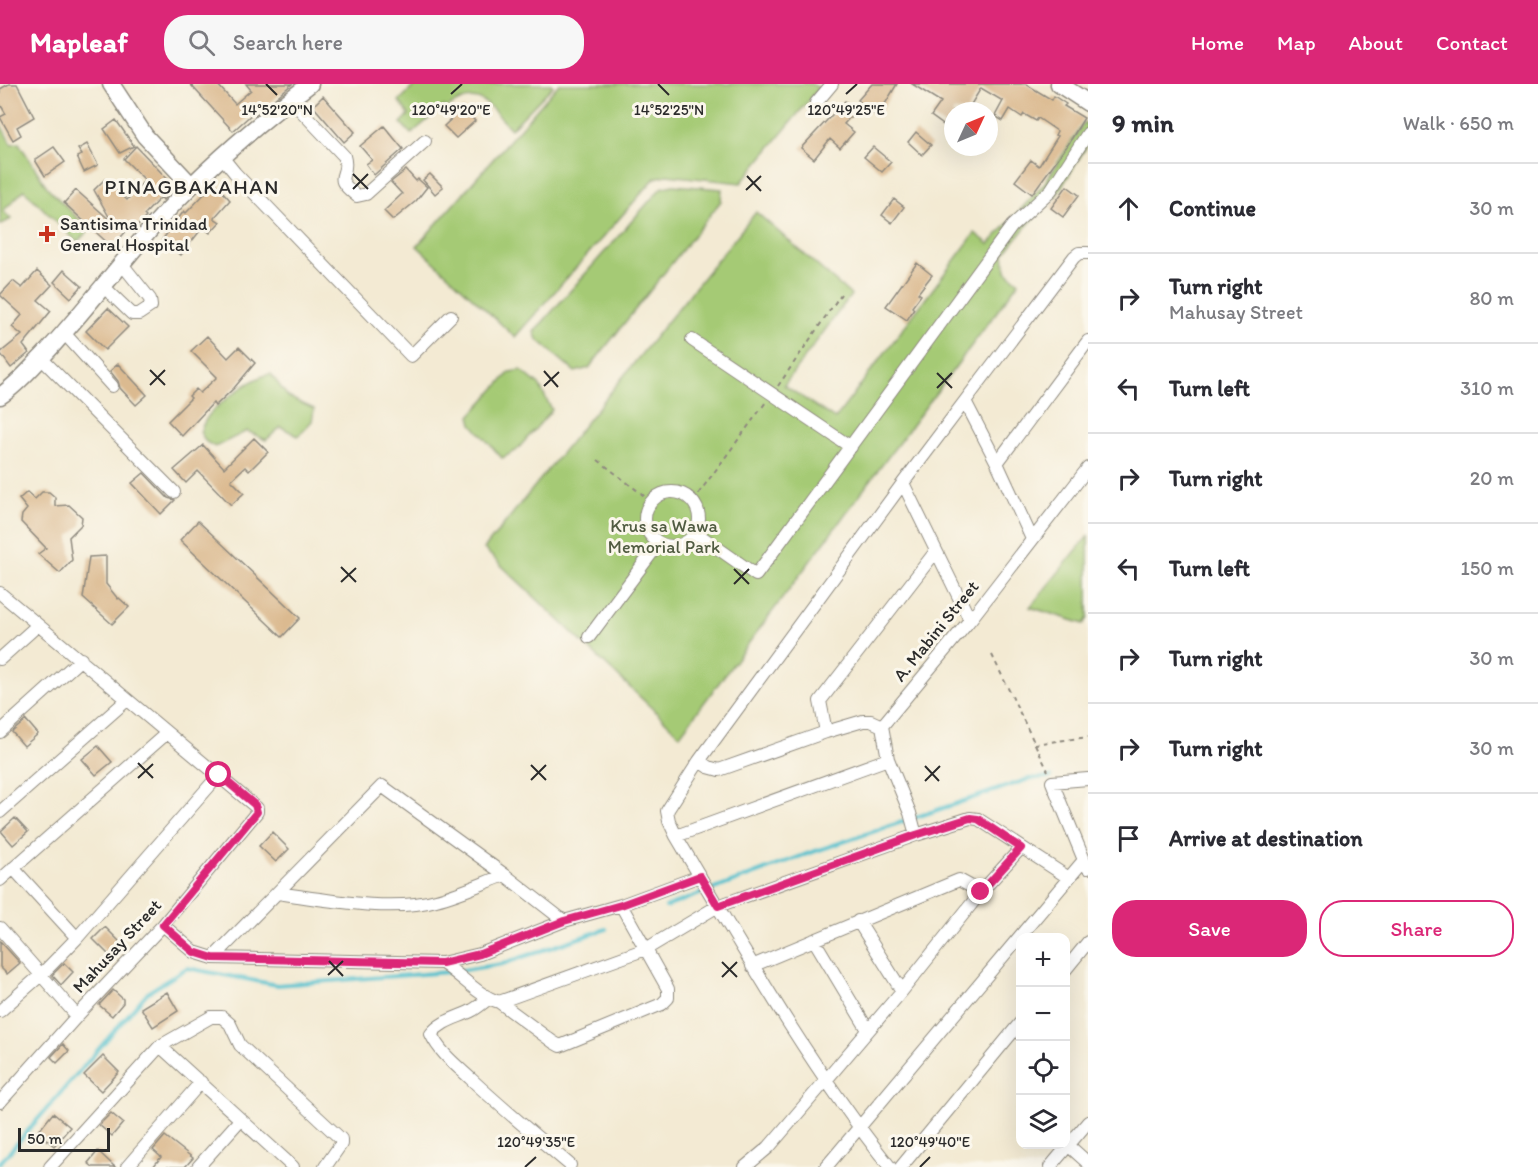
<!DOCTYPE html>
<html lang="en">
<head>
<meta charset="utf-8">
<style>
	:root { --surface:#fff; --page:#f7f7f7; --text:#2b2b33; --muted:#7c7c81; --line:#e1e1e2; --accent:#db2777 }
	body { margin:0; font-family:Itim,sans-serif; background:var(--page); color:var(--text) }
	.controls { position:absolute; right:18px; bottom:18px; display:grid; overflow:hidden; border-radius:12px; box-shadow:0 6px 24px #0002 }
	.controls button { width:54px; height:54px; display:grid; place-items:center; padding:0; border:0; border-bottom:2px solid var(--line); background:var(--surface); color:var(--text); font:30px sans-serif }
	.compass { position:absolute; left:944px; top:18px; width:54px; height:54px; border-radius:50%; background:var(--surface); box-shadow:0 6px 24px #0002; rotate:46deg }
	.scale { position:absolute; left:18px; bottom:15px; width:92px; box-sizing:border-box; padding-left:6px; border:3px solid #2b2b2b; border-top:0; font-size:16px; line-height:21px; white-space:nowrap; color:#2b2b2b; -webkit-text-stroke:4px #fbf7ec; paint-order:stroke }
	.stop { position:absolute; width:18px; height:18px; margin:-14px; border:4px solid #db2777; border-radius:50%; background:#fff }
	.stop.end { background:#db2777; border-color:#fff; box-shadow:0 2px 6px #0008 }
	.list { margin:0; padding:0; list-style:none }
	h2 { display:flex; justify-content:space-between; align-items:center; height:78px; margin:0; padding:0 24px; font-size:26px }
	h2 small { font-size:20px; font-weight:400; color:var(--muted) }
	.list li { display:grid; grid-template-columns:39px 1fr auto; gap:18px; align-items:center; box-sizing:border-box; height:90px; padding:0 24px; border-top:2px solid var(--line) }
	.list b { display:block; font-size:22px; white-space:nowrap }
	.list p { margin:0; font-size:20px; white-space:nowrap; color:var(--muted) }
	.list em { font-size:20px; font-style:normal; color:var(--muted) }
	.actions { display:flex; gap:12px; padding:18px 24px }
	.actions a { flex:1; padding:14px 0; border:2px solid var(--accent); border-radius:24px; text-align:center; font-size:21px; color:var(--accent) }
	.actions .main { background:var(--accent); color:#fff }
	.icon { flex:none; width:33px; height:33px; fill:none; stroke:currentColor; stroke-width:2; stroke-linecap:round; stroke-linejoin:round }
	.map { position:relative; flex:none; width:1088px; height:1083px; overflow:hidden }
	header { display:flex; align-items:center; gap:36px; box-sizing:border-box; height:84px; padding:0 30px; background:var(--accent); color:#fff }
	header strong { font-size:28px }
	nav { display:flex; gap:33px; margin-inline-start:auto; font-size:21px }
	.search { width:420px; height:54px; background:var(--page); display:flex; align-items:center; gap:15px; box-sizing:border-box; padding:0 21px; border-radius:24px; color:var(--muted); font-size:22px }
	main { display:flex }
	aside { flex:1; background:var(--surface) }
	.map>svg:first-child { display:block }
	.green { fill:#a5ca75; stroke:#687a50; stroke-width:1.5 }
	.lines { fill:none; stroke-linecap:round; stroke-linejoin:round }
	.stream { stroke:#54c1ce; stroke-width:4 }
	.building { fill:#dbba90 }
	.minor-casing { stroke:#8f8a7f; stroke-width:14 }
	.major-casing { stroke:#8f8a7f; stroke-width:19 }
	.path { stroke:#8f8a7f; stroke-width:2; stroke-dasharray:4.5 4.5; stroke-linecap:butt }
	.minor { stroke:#fff; stroke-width:12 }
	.major { stroke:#fff; stroke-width:16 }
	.route { stroke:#db2777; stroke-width:8 }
	.ticks { fill:none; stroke:#2b2b2b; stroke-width:2 }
	.poi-dot { fill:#c8321e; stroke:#fbf7ec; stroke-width:2 }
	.labels { text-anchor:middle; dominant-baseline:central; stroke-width:6; stroke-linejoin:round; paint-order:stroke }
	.poi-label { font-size:18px; fill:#2b2b2b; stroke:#fbf7ec; text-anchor:start }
	.park-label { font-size:18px; fill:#505b41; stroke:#fbf7ec }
	.street-label { font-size:18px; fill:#2b2b2b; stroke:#fbf7ec }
	.quarter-label { font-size:21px; letter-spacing:1.5px; fill:#2b2b2b; stroke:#fbf7ec }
	.ticks-label { font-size:15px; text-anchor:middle; fill:#2b2b2b; stroke:#fbf7ec; stroke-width:6; stroke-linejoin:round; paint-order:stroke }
</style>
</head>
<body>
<header>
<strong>Mapleaf</strong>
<div class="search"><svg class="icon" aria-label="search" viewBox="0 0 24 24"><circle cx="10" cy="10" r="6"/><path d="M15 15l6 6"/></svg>Search here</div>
<nav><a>Home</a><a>Map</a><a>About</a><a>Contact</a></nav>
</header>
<main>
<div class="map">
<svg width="1088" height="1083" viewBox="0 0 1088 1083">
	<rect width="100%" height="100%" fill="#fbf7ec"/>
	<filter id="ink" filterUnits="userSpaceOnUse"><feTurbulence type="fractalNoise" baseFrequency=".0167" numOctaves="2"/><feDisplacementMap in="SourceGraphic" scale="12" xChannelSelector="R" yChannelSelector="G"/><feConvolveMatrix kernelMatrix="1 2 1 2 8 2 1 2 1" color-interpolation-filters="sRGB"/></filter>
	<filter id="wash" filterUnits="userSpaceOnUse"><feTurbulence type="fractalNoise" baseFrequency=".008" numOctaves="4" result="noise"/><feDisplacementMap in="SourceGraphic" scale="24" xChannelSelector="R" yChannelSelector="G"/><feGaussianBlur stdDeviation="1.35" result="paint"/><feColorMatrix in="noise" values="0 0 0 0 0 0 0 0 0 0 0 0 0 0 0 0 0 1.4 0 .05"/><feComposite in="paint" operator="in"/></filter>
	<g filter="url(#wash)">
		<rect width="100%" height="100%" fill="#f3ead3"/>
		<!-- green -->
		<path class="green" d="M416,0H551L553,2L511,45C489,22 479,1 447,24L444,22L411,50L401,39L409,31L399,17Z
			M559,0H812L819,4L741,99L667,91L655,94L515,253L417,162Z
			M1084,38L1088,41V60L1056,112L1024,145L1004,170L1006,187L1019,198L680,651L484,465L756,128L851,211L784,301L835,335L975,149L989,160L1044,100Z
			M0,39L11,60L19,59L47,103L89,146L77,158L24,106L3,127L11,135L0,141Z
			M673,101L722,105L721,117L589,284L575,288L537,255L534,248L661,104Z
			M521,286L539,301L552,326L516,367L502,374L472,340L470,332L510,288Z
			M271,290L288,313L314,325L312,337L298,352L281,343L266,356L247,347L215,363L206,358L200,348C202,343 205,336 209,331C222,317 252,293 271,290Z
			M1088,452V534L1084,540L1030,523Z"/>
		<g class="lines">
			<!-- stream -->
			<path class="stream" d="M712,806L804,771L1029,695L1051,693
				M666,823L705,808
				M457,887L502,880L606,845
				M0,1079L147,909L187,884L277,901L449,888"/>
		</g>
		<g id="blocks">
			<!-- building -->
			<path class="building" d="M9,0H17L34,33L17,43L21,51L13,56L0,33L6,30L0,20V5Z
				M190,0H217L235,20L251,6L246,0H292L255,31L253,29L233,47Z
				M872,0H897L885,20L875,31L858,16Z
				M912,0H1026L1052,16L1054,12L1066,20L1064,22L1084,34L1069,59L1032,110L1015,97L1031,76L1039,82L1058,52L1055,51L1057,47L1038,34L1036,37L1024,30L1022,33L1010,25L1003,37L995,32L1003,17L981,4L967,27H953V48L931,32L941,18Z
				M323,12L355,48L344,58L313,22Z
				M845,17L856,26L844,40L854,48L840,64L830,55L814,75L801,64Z
				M463,24L475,37L456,54L444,42Z
				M116,36L134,62L120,69L104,45Z
				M384,42L403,65L374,91L366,80L372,76L360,62Z
				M916,48L931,61L922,71L908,58Z
				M87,60L98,81L84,88L77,73L82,71L78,65Z
				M136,62L175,103L163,116L161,113L144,131L146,133L134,146L131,142L112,163L64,119L76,106L112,138L94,106L105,95L127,116L145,96L124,75Z
				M54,63L65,78L45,92L35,76Z
				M873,63L891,78L882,88L864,73Z
				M406,86L416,97L418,95L427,103L416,117L393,136L384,127L402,110L391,98Z
				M430,90L443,103L435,110L423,96Z
				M215,99L230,116L214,134L220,138L210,149L203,143L181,171L162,156L184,127L186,129Z
				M1067,102L1079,111L1063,133L1051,124Z
				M894,115L904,123L892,139L882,131Z
				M917,179L932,191L918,209L921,211L912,223L914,225L907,236L886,222Z
				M64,186L82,202L71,214L54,198Z
				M37,187L52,201L38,216L51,227L23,261L29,269L11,284L0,269L22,251L12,243L22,231L0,211L13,197L22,204Z
				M108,224L128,243L105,266L86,247Z
				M207,252L228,274L239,263L255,279L234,304L215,322L213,319L182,352L168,337L191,314L189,312L196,305L200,309L217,293L191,267Z
				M118,280L147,311L136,321L120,304L118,297L110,287Z
				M254,354L268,368L249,387L245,383L231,396L244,409L231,421L198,387L186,399L174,386L203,361L224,384Z
				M144,389L168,414L175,416L161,430L132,399Z
				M27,408L35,415L42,408H49L55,413V422L69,421L82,433L81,441L69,453L72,476L60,489L38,470L46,464L21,438L22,431L27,425L19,415Z
				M198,437L300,534L282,553L180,456Z
				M106,472V500L118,515L119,514L129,523L112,540L83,514L89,473Z
				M26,636L38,650L24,662L12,648Z
				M98,662L112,678L96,691L82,675Z
				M15,734L28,748L13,761L1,747Z
				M272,748L289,765L276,778L259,762Z
				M105,843L122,860L110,872L93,855Z
				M0,857L20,879L7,890L0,883Z
				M64,879L73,888L61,901L52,891Z
				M113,906L123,915V919L112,932L99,921Z
				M167,908L178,927L153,943L141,924Z
				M63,960L69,967L57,979L51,973Z
				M103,972L119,988L101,1007L84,991Z
				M53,1029L70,1043L54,1062L38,1048Z
				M111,1029L123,1039L112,1052L99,1041Z
				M165,1052L193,1074L185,1083H153L161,1073L153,1066Z
				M98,1067L115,1083H93L88,1079Z"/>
		</g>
	</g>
	<g filter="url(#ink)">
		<use href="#blocks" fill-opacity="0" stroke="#8f8a7f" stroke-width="1.5"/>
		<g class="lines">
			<defs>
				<path id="minor" d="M290,15L344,72C351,95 329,90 357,112L366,110L425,57
					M816,19L832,0
					M222,73L235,89L411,272L451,232
					M103,202L132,230H139L151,222L150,215L122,180
					M64,249L112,302
					M692,256L851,363
					M41,274L174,408
					M966,319L997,379L1032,455
					M997,379L1088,257
					M903,399L970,536
					M645 435a27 27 0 1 1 54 0a27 27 0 1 1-54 0Z
					M696,449L756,491L1012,142L1051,106L1088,49
					M0,509L257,724V728L163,841L77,932L0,1018
					M589,553L659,459
					M0,575L38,541
					M0,648L81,575
					M826,648L820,617L936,467
					M699,677L708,683L719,686L826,648L863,637H871L882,642
					M0,728L127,616
					M916,751L910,729L888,675L882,642L970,536L1088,384
					M676,752L888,675
					M1084,776L1052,698L1088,695
					M13,784L77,854
					M0,796L167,649
					M277,809C322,815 392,829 436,816C460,810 483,799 505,791
					M621,821L700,792
					M858,837L902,907
					M163,841L194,868L213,874L442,879L480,870L564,837L621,821L668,905V914L662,920L560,962L553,958L499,918
					M0,844L77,932
					M814,856L868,946
					M213,874L382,702L505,791L564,837
					M442,879C461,891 478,912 499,918L646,865L718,822L916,751L970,734L978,735L1069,794
					M752,882L959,796L981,808
					M1066,885L1088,858
					M488,915C483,919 478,923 473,926C458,934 442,936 431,950C440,969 456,981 471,995C503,1025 537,1053 570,1081
					M0,927L42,890L77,854L219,691
					M160,962L293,1083
					M1068,1061L1088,1079
					M50,1083L160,962L211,933H222L230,940L240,961L341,1055V1060L325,1083
					M127,1083L201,998
					M198,1083L240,1036
					M745,1083L769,1063L902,907L981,808L1021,764
					M826,1083L1084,776L1088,784
					M890,1083C808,980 743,865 676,752L669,737L667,727L699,677L903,399L1074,173L1079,169H1088
					M901,1083L1020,939
					M1050,1083L1088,1038"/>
				<path id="major" d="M111,0L145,52L191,101
					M1059,0L1088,19
					M0,312C17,301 29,286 43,272C82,230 117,184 155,140C201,88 255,42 310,0"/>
			</defs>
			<!-- minor casing -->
			<use href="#minor" class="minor-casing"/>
			<!-- major casing -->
			<use href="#major" class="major-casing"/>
			<!-- path -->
			<path class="path" d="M778,302L841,210
				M598,376L652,418
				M693,417L766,318
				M992,571L1048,687
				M1034,660L1088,653"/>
			<!-- minor -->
			<use href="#minor" class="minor"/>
			<!-- major -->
			<use href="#major" class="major"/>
		</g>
	</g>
	<g class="lines" filter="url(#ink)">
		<!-- route -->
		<path class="route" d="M219,691L255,721L257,728L163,841L194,868L213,874L442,879L480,870L564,837L621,821L700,792L718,822L916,751L970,734L978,735L1021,764L981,808"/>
	</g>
	<!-- ticks -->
	<path class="ticks" d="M266,0L277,11M658,0L669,11M451,10L462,0M846,10L857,0M353,90L368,105M747,92L761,107M353,105L368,90M746,106L761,92M150,286L165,301M544,287L558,303M937,289L952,304M150,301L165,286M544,302L559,288M937,304L952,289M341,483L356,498M734,485L749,500M341,498L356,484M734,500L749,485M138,679L153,694M531,681L546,696M925,682L939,697M138,694L153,680M531,696L546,681M925,697L940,682M329,877L343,892M722,878L737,893M328,891L343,877M722,893L737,878M525,1083L536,1073M920,1083L930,1073"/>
	<!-- markers -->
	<path class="poi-dot" d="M44 141h6v6h6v6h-6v6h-6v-6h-6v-6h6z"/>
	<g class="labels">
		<!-- poi labels -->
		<g class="poi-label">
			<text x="60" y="140">Santisima Trinidad<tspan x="60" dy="21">General Hospital</tspan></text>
		</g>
		<!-- park labels -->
		<g class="park-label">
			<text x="664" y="442">Krus sa Wawa<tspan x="664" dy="21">Memorial Park</tspan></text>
		</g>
		<!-- street labels -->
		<g class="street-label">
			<text transform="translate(936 547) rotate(-51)">A. Mabini Street</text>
			<text transform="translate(117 862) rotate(-47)">Mahusay Street</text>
		</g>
		<!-- quarter labels -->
		<g class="quarter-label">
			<text x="192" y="102">PINAGBAKAHAN</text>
		</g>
	</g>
	<g class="ticks-label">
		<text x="451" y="31">120°49'20"E</text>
		<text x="846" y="31">120°49'25"E</text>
		<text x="277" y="31">14°52'20"N</text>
		<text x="669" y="31">14°52'25"N</text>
		<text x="536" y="1063">120°49'35"E</text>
		<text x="930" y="1063">120°49'40"E</text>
	</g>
</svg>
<div class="controls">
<button>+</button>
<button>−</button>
<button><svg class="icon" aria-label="locate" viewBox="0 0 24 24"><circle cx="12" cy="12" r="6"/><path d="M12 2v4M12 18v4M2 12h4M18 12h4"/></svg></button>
<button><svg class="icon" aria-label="layers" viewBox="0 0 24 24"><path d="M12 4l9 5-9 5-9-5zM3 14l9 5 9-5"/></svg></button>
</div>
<svg class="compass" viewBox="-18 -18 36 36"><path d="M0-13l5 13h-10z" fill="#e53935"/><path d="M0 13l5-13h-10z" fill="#7c7c81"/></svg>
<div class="scale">50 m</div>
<div class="stop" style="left:219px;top:691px"></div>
<div class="stop end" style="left:981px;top:808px"></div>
</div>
<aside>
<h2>9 min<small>Walk · 650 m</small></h2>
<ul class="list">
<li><svg class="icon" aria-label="ahead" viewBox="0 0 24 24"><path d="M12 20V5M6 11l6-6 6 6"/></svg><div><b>Continue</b></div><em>30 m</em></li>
<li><svg class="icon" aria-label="right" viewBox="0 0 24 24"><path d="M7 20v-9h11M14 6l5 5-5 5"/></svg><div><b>Turn right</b><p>Mahusay Street</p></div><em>80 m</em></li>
<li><svg class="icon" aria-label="left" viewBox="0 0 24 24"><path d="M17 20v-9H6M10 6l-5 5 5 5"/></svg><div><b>Turn left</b></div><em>310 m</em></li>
<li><svg class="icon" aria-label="right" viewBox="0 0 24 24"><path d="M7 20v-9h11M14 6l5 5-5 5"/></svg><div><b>Turn right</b></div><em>20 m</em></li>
<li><svg class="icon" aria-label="left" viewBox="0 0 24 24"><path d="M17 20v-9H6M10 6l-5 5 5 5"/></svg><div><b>Turn left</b></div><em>150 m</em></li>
<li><svg class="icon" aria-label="right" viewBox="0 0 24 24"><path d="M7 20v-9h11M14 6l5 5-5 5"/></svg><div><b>Turn right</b></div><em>30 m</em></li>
<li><svg class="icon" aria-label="right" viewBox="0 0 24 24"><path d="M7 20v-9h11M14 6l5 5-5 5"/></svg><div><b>Turn right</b></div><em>30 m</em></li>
<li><svg class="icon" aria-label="arrive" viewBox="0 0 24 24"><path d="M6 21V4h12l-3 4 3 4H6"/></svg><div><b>Arrive at destination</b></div></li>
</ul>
<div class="actions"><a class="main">Save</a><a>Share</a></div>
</aside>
</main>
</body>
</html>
